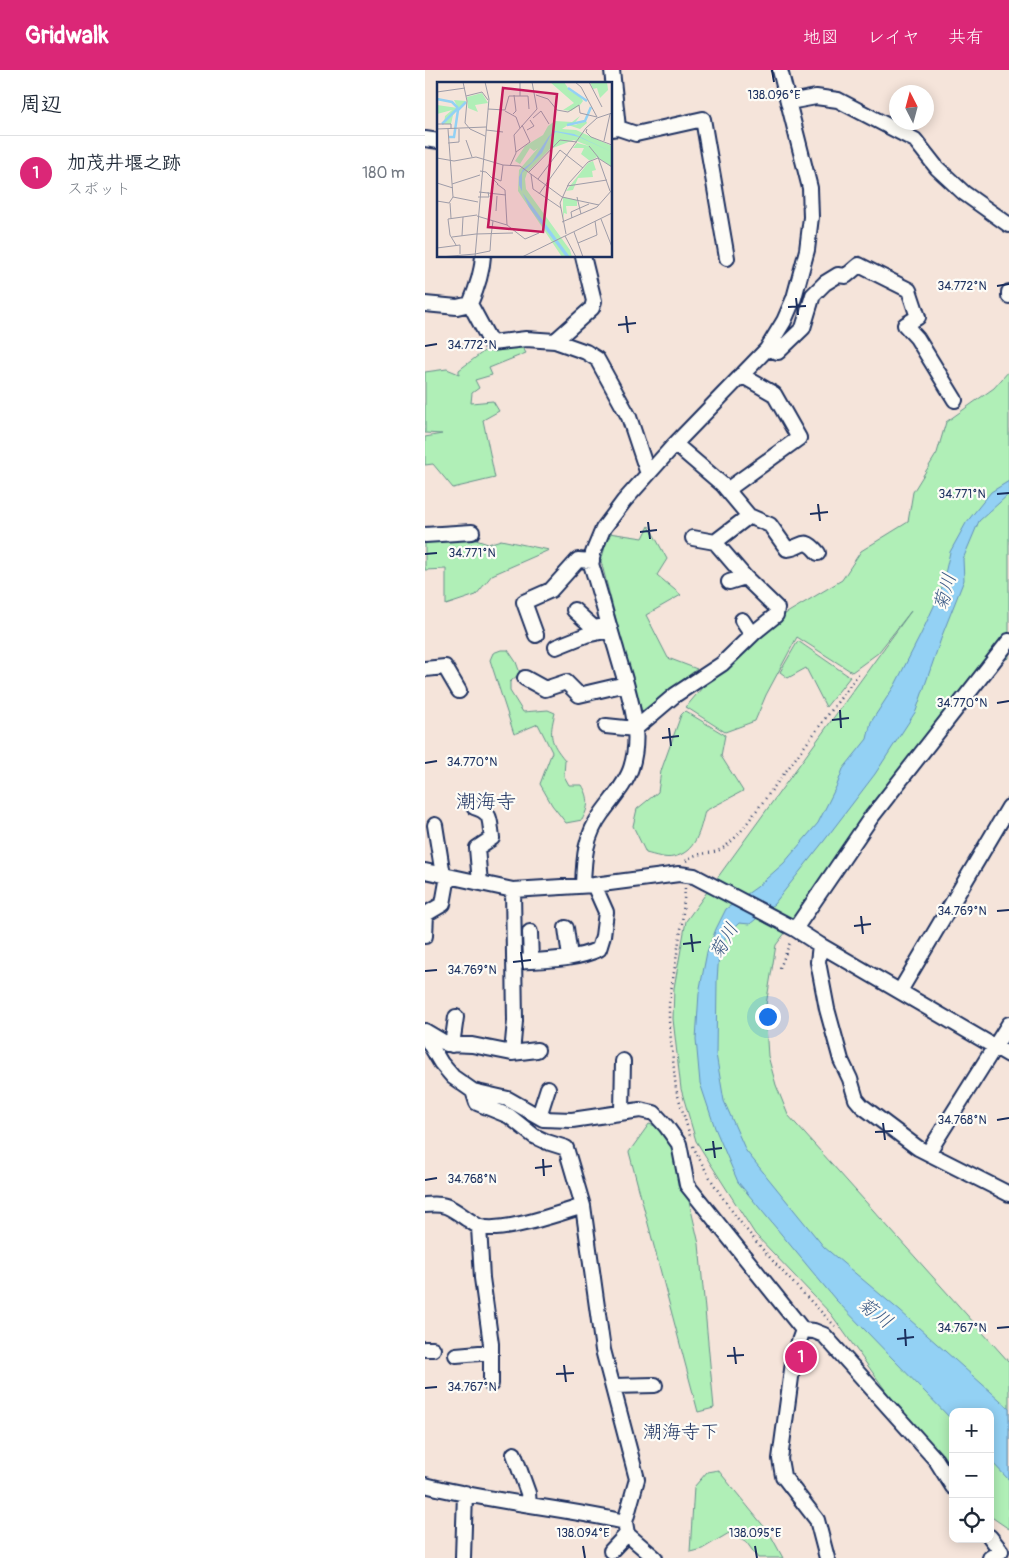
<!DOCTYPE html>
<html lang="ja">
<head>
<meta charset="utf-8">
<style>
	:root { --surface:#fff; --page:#f2f2f3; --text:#1f2937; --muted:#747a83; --line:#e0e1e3; --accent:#db2777 }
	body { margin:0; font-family:Pangolin,"Klee One",sans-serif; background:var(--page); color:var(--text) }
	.controls { position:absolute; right:15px; bottom:15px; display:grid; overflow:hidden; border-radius:10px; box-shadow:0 2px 12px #0003 }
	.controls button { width:45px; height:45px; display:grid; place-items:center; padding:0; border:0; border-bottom:1px solid var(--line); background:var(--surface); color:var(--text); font:25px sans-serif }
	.compass { position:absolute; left:464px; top:15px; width:45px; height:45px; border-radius:50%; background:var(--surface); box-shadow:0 2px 12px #0003; rotate:354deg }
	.you { position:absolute; left:342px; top:946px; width:18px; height:18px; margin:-12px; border:4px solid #fff; border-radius:50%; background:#1a73e8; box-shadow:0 0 0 8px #1a73e833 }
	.badge { display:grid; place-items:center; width:32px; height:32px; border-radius:50%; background:var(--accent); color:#fff; font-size:16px; font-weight:700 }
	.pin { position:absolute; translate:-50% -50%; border:2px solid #fff; box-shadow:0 1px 5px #0006 }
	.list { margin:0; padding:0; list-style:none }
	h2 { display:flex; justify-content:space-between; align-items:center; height:65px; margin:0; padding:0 20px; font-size:21px }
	h2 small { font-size:16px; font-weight:400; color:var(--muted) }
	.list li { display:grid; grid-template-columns:32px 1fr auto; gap:15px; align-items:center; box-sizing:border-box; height:75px; padding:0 20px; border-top:1px solid var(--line) }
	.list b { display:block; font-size:19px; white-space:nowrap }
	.list p { margin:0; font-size:16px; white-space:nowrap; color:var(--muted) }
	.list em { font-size:16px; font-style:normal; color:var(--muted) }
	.icon { flex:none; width:28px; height:28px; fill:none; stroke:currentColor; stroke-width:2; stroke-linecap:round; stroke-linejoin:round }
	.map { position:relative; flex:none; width:584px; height:1488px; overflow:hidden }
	header { display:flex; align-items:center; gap:30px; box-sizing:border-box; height:70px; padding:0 25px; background:var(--accent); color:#fff }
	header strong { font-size:24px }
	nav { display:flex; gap:28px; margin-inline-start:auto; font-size:18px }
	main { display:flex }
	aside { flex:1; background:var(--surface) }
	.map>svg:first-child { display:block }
	.green { fill:#b0efb7; stroke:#668f8a }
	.water { fill:#93d1f4; stroke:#6390b8 }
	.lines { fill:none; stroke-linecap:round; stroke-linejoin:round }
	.minor-casing { stroke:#1b2f5e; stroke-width:18 }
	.path { stroke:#1b2f5e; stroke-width:2.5; stroke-dasharray:1 4; stroke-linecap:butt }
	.minor { stroke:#fdfcf7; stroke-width:14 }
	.ticks { fill:none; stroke:#1b2f5e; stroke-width:2 }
	.labels { text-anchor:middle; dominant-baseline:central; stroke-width:4.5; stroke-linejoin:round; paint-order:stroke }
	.water-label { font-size:19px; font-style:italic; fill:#395884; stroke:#fdfcf7 }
	.neighbourhood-label { font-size:19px; fill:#1b2f5e; stroke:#fdfcf7 }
	.quarter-label { font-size:20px; fill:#1b2f5e; stroke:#fdfcf7 }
	.inset-river { fill:none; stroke:#93d1f4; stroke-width:2.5 }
	.inset-road { fill:none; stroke:#9e9ca8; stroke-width:1 }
	.view { fill:#c2185b; fill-opacity:0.15; stroke:#c2185b; stroke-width:2.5 }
	.inset-edge { fill:none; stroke:#1b2f5e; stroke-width:2.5 }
	.ticks-label { font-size:12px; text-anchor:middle; fill:#1b2f5e; stroke:#fdfcf7; stroke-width:4.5; stroke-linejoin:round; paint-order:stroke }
</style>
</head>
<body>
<header>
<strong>Gridwalk</strong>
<nav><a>地図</a><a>レイヤ</a><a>共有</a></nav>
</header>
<main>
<aside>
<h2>周辺<small></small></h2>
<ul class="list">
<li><span class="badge">1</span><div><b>加茂井堰之跡</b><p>スポット</p></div><em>180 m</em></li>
</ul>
</aside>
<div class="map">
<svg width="584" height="1488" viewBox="0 0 584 1488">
	<rect width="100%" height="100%" fill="#f5e4da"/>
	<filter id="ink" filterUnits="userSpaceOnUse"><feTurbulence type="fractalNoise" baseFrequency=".02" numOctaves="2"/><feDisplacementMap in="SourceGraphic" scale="10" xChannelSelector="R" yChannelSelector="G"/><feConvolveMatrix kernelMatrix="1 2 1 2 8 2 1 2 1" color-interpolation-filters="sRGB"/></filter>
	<g filter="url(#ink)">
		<!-- green -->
		<path class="green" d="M95,273L101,283L64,298L67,305L50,310L54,318L47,323L46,333L68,331L74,341L58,350L70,408L28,418L8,394L0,395V367L17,364L0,363V302L22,299L34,304V300L62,279Z
			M584,301V588L578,590L567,596L454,739L351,875L340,941L343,986L351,1015L363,1045L584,1292V1459L565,1446V1342H528V1403L473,1338L406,1244L330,1164L271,1071L256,1019L248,949L249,918L261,851L486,541L453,583L427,602L372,567L341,625L330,651L300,662L261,637L297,594L330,562L417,510L436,481L483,452L488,422L512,383L521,352L569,318Z
			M224,456L242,489L232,505L256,525L221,545L243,588L272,599L217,641L201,588L176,491L184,463L218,468Z
			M48,469L63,474L76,470L124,480L67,505L51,525L21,535V499L0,500V472Z
			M373,571L425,607L401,637L381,598L363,608L355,602Z
			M76,580H83L91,592L95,603L85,612V621L98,642L123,640L130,643C124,666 125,672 140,690L139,706L144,715H157C165,728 164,737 157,750L141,753L127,735L115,714L127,682L113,654L89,664L65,590L68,583Z
			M260,641L300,665L296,686L318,721L280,741C275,760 271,783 248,787C241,789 229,785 221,783L208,756L212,739L233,722L236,701L256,645Z
			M224,1054L241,1059L261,1118L274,1174L289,1338L273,1342L204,1082Z
			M293,1400L345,1464L358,1488H333L322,1473L304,1463L277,1479L265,1482L269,1417L282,1402Z"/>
		<!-- water -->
		<path class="water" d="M584,411V424L554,451L538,489L539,510L518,563L491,641L450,704L399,771L349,834L325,854L314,853L302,865L294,882L292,911L291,984L299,1031L321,1081L399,1177L475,1241L584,1338V1410L565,1390V1342H528V1351L410,1229L313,1112L290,1058L275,1013L271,969L274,923L282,882L291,859L301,839L332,817L359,793L393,753L412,715L418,699L442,669L446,652L470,615L496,564L516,521L525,482L541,453L566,422Z"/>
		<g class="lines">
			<defs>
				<path id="minor" d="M364,32L391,27L413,30L490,70L512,98L539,123L584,155
					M193,58L211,64L278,49L302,188
					M186,59L193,58L187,0
					M0,69L14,71
					M584,222V226
					M0,234L32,237L45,234C52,218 57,203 58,186
					M45,234L66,273L101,269L130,271L161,282L172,289L204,347L223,404
					M130,271L167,238L169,231L158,186
					M342,279L353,282L378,258L388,225L400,213L413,205L421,206L434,195L484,220L493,247L480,255L492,268L530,330
					M302,420L374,368L349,324L316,305
					M324,446L345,455L362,479C378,478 378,465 393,483
					M0,465L47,462
					M268,468L290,472
					M304,512L320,507
					M149,540L169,558L181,556
					M317,550L327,565
					M111,565L99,532L126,520L153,490L167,491
					M131,577L161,565L185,560
					M0,599L20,597L34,621
					M100,608L120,619L141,612L154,625L201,614
					M181,656L210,659L250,625L297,594L330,562L351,545L352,538L320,507L290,472L324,446L298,415L250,374
					M49,737C68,743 64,750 67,768L52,778L55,813
					M10,755L18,805
					M0,801L88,820L169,815L254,804L269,806L370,859L395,875L584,985
					M158,815C159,787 160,766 177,743C187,729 201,714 206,698C219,658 201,616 191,579C182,550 175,522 166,494L168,483L178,459L199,431L250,374L342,279L359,251L369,228L382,180L386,147L385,118L355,0
					M141,858L145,887
					M370,859L445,749L584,571
					M105,862L106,891
					M0,866L1,844L18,834L23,806
					M395,875L393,892L402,939L416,990L425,1009L431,1029L437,1036L493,1078L584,1124
					M89,892C116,890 148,891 174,879L178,866L181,842L169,815
					M475,921L584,737
					M0,961L22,974L47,975L87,983L90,951L88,820
					M0,966L16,993L28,1007L48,1021L83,1029L118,1049L147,1050L215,1040L229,1043L241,1056L254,1074L262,1115L378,1260L389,1261L399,1265L511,1390L528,1417
					M27,975L31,947
					M87,983L112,980
					M48,1021L52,1033L84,1046L109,1066L122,1072L141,1078L158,1136L178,1280L212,1409L200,1452L202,1464L230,1488
					M197,1041L198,991
					M114,1046L123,1018
					M503,1083L584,954
					M0,1135C21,1133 25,1137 42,1149C46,1151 51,1156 56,1157C78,1163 135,1143 158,1136
					M54,1157L57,1208L66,1274V1314
					M378,1260L369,1285L355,1389L358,1406L392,1450L402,1488
					M0,1279H8
					M31,1285L66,1282
					M188,1316L230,1315
					M89,1384L103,1423L104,1435
					M0,1415C66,1432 134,1437 200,1452
					M186,1481L202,1464
					M38,1488L40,1423
					M565,1488L576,1481L565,1467"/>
			</defs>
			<!-- minor casing -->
			<use href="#minor" class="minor-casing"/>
			<!-- path -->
			<path class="path" d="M261,791C270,782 280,785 292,781C302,777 310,768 317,760L435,602
				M260,818L257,853L244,933V951L251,1019L265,1066
				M355,898L366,870
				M268,1076C301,1146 356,1201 410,1256"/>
			<!-- minor -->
			<use href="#minor" class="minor"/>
		</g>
	</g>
	<!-- ticks -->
	<path class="ticks" d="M347,0L349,12M572,216L584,214M371,228L373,245M363,237L381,236M201,246L203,263M193,255L211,253M0,276L12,274M572,424L584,423M393,434L395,451M385,444L403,442M223,452L225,469M215,462L232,460M0,484L12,483M572,633L584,631M415,640L416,658M407,650L424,648M244,658L246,676M237,668L254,666M0,693L12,691M572,841L584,840M436,846L438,864M429,856L446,854M266,864L268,882M258,874L276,872M96,882L98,900M88,892L106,890M0,901L12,900M572,1050L584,1048M458,1053L460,1070M450,1062L468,1061M288,1071L290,1088M280,1080L297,1078M118,1089L119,1106M110,1098L127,1096M0,1110L12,1108M572,1258L584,1257M480,1259L481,1276M472,1269L489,1267M309,1277L311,1294M302,1286L319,1285M139,1295L141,1312M131,1304L149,1303M0,1318L12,1317M158,1476L160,1488M330,1476L332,1488"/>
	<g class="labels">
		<!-- water labels -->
		<g class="water-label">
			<text transform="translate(520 522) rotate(-74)">菊川</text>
			<text transform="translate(299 871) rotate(-60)">菊川</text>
			<text transform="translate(450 1243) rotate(37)">菊川</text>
		</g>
		<!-- neighbourhood labels -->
		<g class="neighbourhood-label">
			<text x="256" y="1362">潮海寺下</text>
		</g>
		<!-- quarter labels -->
		<g class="quarter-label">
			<text x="61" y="731">潮海寺</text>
		</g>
	</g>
	<!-- overview -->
	<g transform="translate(12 12)">
		<rect width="175" height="175" fill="#f5e4da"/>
		<path d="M113,0H127L133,9L143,14L146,19L143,23L134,29L126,28L137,21ZM153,0H170L171,8L163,16L160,6L156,7ZM45,11L51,21L38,23L41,30L31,26L30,15ZM17,18L29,19L16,33L14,42H7L8,34L15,28L0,32V23L21,26ZM143,34L137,42L131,43H138L149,39L150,41L143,47L131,43L125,47L139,48L175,64V85L160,75L153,79L144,72L147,66H136L140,61L152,64L137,58L113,67L90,91L88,97L89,107L133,168L135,175H125L81,109L82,88L101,66L97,69L93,66L83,82L78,79L88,64L106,53L111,44L118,39L135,40ZM156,79L159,88L155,89L156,95L141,96L136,108L129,109L151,81ZM126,115L140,118V124H129L130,132L127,131L126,138Z" fill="#b0efb7"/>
		<path d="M118,49L137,52L175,70L142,55L119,50L113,54L105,71L85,91V110L133,175H129L92,125L82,103V95L86,87L95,80L112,54Z" fill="#93d1f4"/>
		<path class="inset-river" d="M131,6L150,19M0,17L15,20L21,26M5,42L21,26M130,43L148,39L154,25M12,55H17L21,28L29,20"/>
		<path class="inset-road" d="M26,0L30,19L28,41L33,47L48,54M138,0L144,5L160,35M152,0L165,25M0,10L28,6M99,13L111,17L120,28L131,30L142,23L143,31L160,35M29,14L45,10L51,18M83,14H91L92,27M51,27L68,28L72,14H83V0M68,29L79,35L83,46M76,32L79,29L77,13M96,36L104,29L112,42M0,42H14V47M0,47L49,45M150,47L149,50L154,55L175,63M49,48L66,50M90,48L97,44L93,38M29,58L35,75M167,59L173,32M11,61L22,60V47M152,64L161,75L173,109M79,70L93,60L85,43M0,76L17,79L39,75L66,83L83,84L125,115L162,123M73,84L79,71L77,53L100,27L95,0M43,89L49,90L61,102M92,90L123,58L140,60M94,92L96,107L124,126M57,96L64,99L66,83M101,97L123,68L146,86M0,101L16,106M15,102L43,93M60,102L68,108L70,143M130,104L170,98M42,110L69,113M102,112L149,46L160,36L175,31M16,115L41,120M41,115H52L51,110M140,115L144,132M0,119L12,121L16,115L11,47M13,121L14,136M59,129L60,114M40,134L70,143L88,157L102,151M135,136L134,130L152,122M164,137L175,165M125,140L160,125L175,108M137,150L146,175M39,152L76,151M129,152L123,121L132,101L151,80L161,76L175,85M25,154L26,135M54,154L56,139M128,154L139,175M15,155L39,152M141,161L160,153L158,139M19,163L13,153L11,137L40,133M0,166L23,163V172M38,172L53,169L54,154M3,175L38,172M38,175L52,17L48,0M85,175L175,131"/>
		<path class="view" d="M66,6L120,12L106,150L51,145Z"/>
		<rect width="175" height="175" class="inset-edge"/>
	</g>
	<g class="ticks-label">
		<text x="349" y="29">138.096°E</text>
		<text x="537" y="220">34.772°N</text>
		<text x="47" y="279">34.772°N</text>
		<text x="537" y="428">34.771°N</text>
		<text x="47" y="487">34.771°N</text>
		<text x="537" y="637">34.770°N</text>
		<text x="47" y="696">34.770°N</text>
		<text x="537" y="845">34.769°N</text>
		<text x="47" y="904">34.769°N</text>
		<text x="537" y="1054">34.768°N</text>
		<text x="47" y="1113">34.768°N</text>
		<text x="537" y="1262">34.767°N</text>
		<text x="47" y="1321">34.767°N</text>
		<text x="158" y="1467">138.094°E</text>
		<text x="330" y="1467">138.095°E</text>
	</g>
</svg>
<div class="controls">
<button>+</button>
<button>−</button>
<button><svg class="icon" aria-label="locate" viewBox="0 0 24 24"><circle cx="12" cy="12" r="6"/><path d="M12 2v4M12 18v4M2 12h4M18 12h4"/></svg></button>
</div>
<svg class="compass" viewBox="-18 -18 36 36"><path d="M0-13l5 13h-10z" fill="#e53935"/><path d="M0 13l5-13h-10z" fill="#747a83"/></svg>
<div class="you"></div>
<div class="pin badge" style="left:376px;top:1287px">1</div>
</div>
</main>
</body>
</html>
